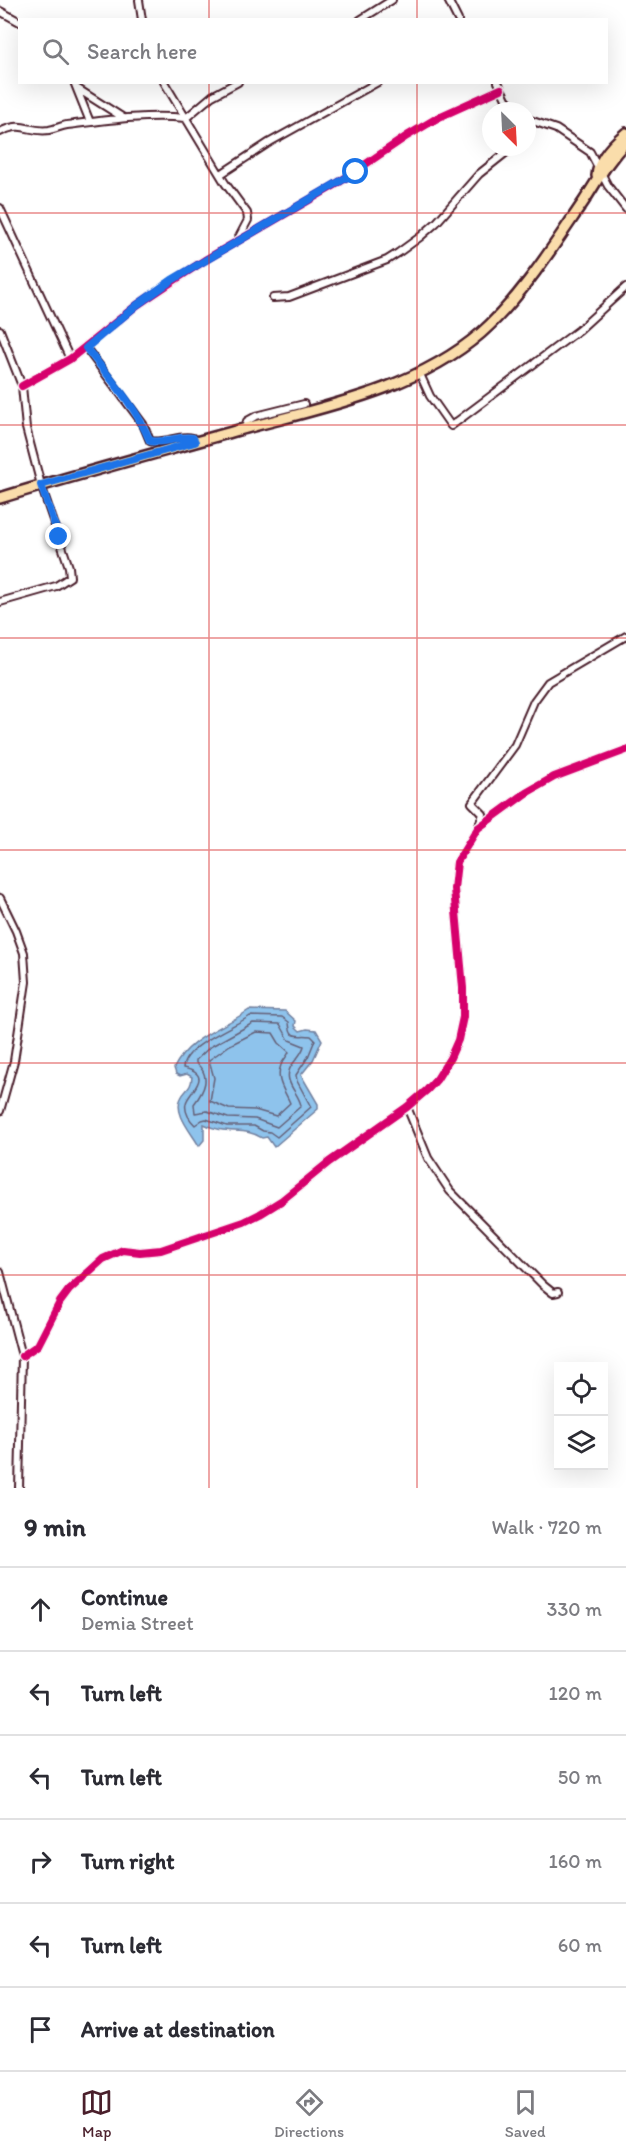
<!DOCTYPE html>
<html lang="en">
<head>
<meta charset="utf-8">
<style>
	:root { --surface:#fff; --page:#f7f7f7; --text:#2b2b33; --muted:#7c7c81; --line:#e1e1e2; --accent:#4a1f2b }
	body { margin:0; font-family:Itim,sans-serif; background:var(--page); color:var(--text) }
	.controls { position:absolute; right:18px; bottom:18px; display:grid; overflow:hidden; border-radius:0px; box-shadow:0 6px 24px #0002 }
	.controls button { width:54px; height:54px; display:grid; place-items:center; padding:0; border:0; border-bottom:2px solid var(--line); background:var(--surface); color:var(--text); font:30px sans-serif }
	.compass { position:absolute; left:482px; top:102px; width:54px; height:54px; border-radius:50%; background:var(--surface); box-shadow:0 6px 24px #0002; rotate:156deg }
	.stop { position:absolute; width:18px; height:18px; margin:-14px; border:4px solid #1a73e8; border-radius:50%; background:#fff }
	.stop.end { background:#1a73e8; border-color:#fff; box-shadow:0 2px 6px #0008 }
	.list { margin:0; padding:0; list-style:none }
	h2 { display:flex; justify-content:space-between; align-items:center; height:78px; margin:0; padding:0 24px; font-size:26px }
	h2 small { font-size:20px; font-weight:400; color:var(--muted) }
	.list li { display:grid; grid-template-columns:39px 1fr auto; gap:18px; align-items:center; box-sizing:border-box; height:84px; padding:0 24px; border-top:2px solid var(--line) }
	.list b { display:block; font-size:22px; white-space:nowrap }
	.list p { margin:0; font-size:20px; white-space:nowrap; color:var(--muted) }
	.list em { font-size:20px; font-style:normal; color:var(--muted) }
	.icon { flex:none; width:33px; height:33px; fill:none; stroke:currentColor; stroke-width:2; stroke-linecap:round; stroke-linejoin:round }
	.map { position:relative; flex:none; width:626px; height:1488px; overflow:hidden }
	.search { position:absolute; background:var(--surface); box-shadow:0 6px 24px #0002; left:18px; right:18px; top:18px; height:66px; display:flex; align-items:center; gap:15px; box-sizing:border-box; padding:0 21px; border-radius:0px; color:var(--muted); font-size:22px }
	.sheet { height:582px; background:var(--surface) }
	nav { display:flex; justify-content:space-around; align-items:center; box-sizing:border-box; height:84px; border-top:2px solid var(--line); background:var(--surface); font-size:16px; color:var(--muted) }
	nav a { display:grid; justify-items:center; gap:3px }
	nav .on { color:var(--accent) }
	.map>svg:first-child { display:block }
	.water { fill:#8ec3ec; stroke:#73819f; stroke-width:1.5 }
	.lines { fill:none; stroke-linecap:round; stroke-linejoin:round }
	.shore { stroke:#656178; stroke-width:1.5 }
	.minor-casing { stroke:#4a1f2b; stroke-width:10 }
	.primary-casing { stroke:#4a1f2b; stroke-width:14 }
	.minor { stroke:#fff; stroke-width:6 }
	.primary { stroke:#faddab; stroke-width:9 }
	.cycleway-casing { stroke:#fff; stroke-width:11 }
	.cycleway { stroke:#d6006c; stroke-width:8 }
	.route { stroke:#1a73e8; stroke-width:8 }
	.grid { fill:none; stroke:#d62828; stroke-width:1.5; stroke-opacity:0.55 }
</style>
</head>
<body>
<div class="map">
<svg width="626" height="1488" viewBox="0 0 626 1488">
	<rect width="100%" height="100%" fill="#fff"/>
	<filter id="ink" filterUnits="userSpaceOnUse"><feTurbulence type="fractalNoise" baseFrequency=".0167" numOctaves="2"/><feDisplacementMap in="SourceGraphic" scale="12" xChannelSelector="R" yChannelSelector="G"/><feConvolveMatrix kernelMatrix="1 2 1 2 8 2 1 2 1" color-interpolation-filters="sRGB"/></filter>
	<g filter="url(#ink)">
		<!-- water -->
		<path class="water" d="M249,1010L285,1011L296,1021L295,1026L300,1031L307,1029L316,1030L322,1040L313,1060L301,1075L318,1104V1109L274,1147L267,1137L262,1138C245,1126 226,1136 204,1124V1140L199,1146C192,1133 173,1113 181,1098C186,1088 191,1090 192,1077L187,1074L180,1076L176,1074L174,1068C189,1037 222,1029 249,1010Z"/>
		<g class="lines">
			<!-- shore -->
			<path class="shore" d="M250,1016L282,1017L289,1022C290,1041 298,1034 311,1036L315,1040L308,1057L296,1075L297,1081L311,1107L277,1137L270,1132L263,1131L254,1126H227L206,1119L202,1120L195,1125C189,1119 184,1112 186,1103C188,1092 216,1075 183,1068C184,1046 234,1027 250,1016Z
				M253,1023L280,1024L289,1040L304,1046C301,1059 285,1065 289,1080C291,1089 300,1097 301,1106L277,1127L255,1119L228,1118L207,1111L195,1113L194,1104C204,1091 212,1076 196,1063V1060L210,1047Z
				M256,1032L273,1033L279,1043L289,1052C287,1057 283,1060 281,1065C275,1080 285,1091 290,1103L276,1116L255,1110L229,1109L210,1101L214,1078L209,1060L230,1045Z"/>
			<defs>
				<path id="minor" d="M139,0L142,20
					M448,0L458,20
					M0,11L20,22
					M360,20L392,0
					M74,82L90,122
					M164,82L225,183L247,213L248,220L237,241
					M498,82L506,99L517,111
					M78,89L122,117
					M527,119L556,129L590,152L608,186L626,209
					M0,132C25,120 27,133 49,130C55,129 61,126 67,125C107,120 146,114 186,118L212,96L238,82
					M221,174L270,142L378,82
					M0,208L70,359
					M273,298L289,297L387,260L398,253L420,237L436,223L479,174L513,147
					M0,330L22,386L26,428L41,485L69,567L70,577L56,586L0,602
					M86,348L143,424L150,441C165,444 179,434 193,438L195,442
					M419,372L430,396L451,426L579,330L626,287
					M22,386L70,359L137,305L205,260L335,185L407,136L439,117L501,89
					M245,429L247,421L256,416L304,404
					M478,828L483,814L472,803L515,745L534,701L548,682L626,636
					M0,898L16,931L24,953L26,982L14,1061L0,1111
					M407,1107L428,1158L450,1191L543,1285L553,1293L558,1292
					M0,1272L22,1356L19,1488
					M22,1356L38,1345L60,1302L69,1290L103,1259L123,1250L140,1252L161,1250L244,1222L260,1214L281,1201L329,1162L407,1107L427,1090L437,1079L450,1058L458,1040L463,1017V988L454,889L457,862L478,828L526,793L554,777L626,750"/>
				<path id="primary" d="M597,176C598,159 613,144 626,133
					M0,498C78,474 157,453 235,431C319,408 414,391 481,333C521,298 554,245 584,201C597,181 608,160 626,142"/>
			</defs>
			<!-- minor casing -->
			<use href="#minor" class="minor-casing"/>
			<!-- primary casing -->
			<use href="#primary" class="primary-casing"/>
			<!-- minor -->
			<use href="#minor" class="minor"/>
			<!-- primary -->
			<use href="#primary" class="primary"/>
			<defs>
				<path id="cycleway" d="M22,386L70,359L137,305L205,260L335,185L407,136L439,117L501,89
					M22,1356L38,1345L60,1302L69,1290L103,1259L123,1250L140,1252L161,1250L244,1222L260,1214L281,1201L329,1162L407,1107L427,1090L437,1079L450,1058L458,1040L463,1017V988L454,889L457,862L478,828L526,793L554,777L626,750"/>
			</defs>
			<!-- cycleway casing -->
			<use href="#cycleway" class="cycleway-casing"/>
			<!-- cycleway -->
			<use href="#cycleway" class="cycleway"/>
		</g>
	</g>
	<g class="lines" filter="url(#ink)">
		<!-- route -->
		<path class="route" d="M59,537L41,485L195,442L193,438C179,435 165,444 150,441C136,406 109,377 86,348L137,305L172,280L356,172"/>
	</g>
	<!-- grid -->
	<path class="grid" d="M209,0V20M417,0V20M209,82V1488M417,82V1488M0,213H626M0,425H626M0,638H626M0,850H626M0,1063H626M0,1275H626"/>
</svg>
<div class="controls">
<button><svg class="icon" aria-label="locate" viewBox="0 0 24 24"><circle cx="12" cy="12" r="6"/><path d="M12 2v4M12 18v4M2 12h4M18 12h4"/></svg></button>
<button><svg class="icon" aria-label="layers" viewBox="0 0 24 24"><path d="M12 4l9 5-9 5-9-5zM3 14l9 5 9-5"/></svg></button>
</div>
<svg class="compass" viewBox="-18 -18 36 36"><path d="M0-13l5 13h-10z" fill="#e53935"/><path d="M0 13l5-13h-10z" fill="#7c7c81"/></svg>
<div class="stop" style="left:356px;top:172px"></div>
<div class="stop end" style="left:59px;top:537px"></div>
<div class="search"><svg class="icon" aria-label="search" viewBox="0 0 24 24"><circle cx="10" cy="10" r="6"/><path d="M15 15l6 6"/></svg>Search here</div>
</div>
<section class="sheet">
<h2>9 min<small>Walk · 720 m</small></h2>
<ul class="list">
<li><svg class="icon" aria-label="ahead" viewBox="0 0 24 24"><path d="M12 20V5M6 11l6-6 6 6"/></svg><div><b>Continue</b><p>Demia Street</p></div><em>330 m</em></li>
<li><svg class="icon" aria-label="left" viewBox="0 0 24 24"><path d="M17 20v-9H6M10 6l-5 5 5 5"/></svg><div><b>Turn left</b></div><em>120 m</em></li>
<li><svg class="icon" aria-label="left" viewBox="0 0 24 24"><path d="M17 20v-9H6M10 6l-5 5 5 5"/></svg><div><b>Turn left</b></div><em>50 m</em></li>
<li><svg class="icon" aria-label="right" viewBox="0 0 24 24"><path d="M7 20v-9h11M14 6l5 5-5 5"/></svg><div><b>Turn right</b></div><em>160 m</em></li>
<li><svg class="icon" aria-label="left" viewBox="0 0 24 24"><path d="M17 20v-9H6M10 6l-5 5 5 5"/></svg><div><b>Turn left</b></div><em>60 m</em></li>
<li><svg class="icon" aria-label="arrive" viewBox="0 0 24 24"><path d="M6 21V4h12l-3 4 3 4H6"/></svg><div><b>Arrive at destination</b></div></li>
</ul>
</section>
<nav>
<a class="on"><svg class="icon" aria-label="map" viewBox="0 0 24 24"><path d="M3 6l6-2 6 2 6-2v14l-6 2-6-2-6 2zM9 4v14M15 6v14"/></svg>Map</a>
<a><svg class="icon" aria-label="directions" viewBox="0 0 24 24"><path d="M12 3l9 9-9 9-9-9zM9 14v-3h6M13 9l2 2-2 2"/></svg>Directions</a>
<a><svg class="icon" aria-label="saved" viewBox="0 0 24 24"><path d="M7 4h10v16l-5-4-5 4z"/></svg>Saved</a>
</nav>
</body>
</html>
